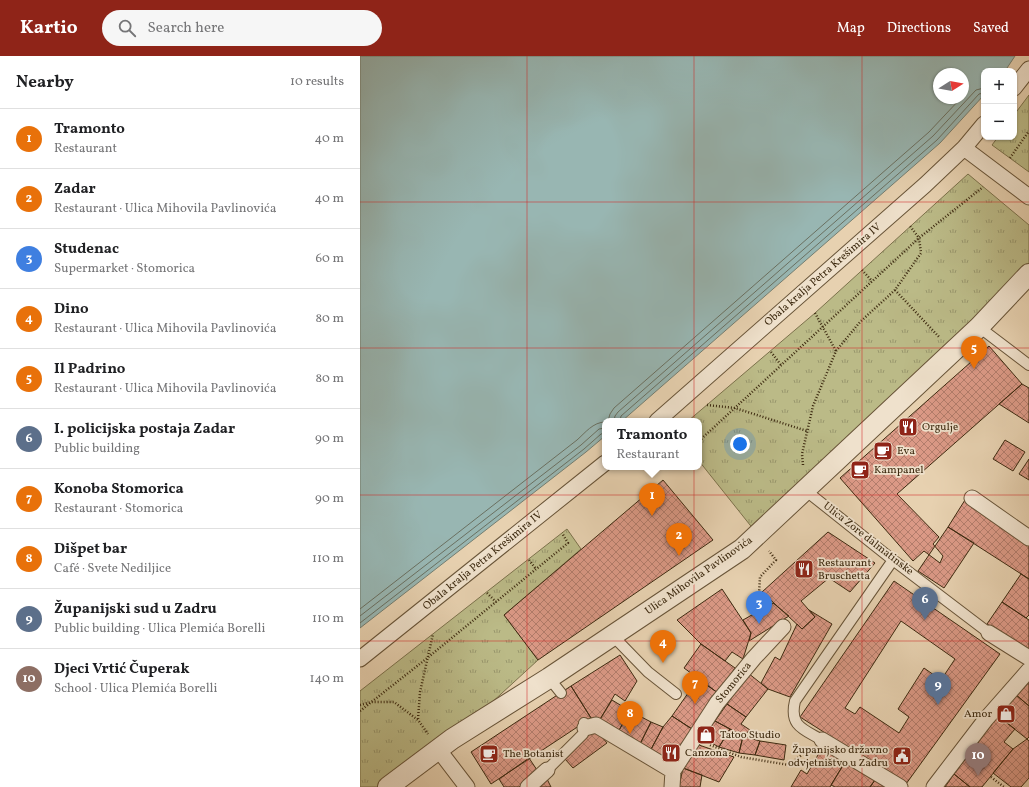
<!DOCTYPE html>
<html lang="en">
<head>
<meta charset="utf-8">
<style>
	:root { --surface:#fff; --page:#f6f6f6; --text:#202124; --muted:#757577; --line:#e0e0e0; --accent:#8f2418 }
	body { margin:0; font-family:Vollkorn,serif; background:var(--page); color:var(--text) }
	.controls { position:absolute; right:12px; top:12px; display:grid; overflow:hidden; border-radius:8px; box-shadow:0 1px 3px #0004 }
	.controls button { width:36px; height:36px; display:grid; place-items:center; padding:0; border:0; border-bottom:1px solid var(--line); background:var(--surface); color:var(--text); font:20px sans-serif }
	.compass { position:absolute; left:573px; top:12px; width:36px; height:36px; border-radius:50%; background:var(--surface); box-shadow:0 1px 3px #0004; rotate:79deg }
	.you { position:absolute; left:380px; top:388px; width:14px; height:14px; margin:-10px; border:3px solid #fff; border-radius:50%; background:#1a73e8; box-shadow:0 0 0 6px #1a73e833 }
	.badge { display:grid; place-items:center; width:26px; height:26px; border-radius:50%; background:var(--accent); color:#fff; font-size:13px; font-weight:700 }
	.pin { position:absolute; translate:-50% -33px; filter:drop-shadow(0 1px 2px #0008) }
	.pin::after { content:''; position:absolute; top:21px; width:14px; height:12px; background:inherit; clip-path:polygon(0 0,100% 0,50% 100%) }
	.popup { position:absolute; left:242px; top:362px; width:100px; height:52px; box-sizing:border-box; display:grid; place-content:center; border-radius:8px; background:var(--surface); filter:drop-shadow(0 1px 3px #0005); font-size:13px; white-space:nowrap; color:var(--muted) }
	.popup b { font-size:15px; color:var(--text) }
	.popup::after { content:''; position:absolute; left:50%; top:100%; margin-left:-8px; border:8px solid transparent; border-top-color:var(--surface) }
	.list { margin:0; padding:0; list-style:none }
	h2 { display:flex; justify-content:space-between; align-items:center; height:52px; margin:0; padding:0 16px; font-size:17px }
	h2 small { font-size:13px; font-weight:400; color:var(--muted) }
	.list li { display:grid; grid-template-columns:26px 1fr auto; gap:12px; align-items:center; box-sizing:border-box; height:60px; padding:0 16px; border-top:1px solid var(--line) }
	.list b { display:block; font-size:15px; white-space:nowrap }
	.list p { margin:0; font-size:13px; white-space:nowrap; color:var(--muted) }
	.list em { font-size:13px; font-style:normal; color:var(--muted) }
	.icon { flex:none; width:22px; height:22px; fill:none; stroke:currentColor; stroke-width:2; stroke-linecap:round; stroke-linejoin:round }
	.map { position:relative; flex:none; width:669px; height:731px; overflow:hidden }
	header { display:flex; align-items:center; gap:24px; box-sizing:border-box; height:56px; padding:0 20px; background:var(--accent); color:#fff }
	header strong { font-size:19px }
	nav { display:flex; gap:22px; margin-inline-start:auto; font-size:14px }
	.search { width:280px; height:36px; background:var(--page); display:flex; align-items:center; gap:10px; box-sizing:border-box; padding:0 14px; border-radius:22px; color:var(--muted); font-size:15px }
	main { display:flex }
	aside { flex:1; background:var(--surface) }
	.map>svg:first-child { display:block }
	.park { fill:url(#park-tufts); stroke:#7c724c }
	.water { fill:#98b6b2; stroke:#747e71; fill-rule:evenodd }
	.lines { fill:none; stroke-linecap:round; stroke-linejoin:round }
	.shore { stroke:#6a7061; stroke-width:1 }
	.building { fill:url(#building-cross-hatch); stroke:#3d2a10; fill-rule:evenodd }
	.service-casing { stroke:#685438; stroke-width:12 }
	.pedestrian-casing { stroke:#685438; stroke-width:17 }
	.minor-casing { stroke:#685438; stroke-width:22 }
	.path { stroke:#3d2a10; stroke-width:2.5; stroke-dasharray:1 2; stroke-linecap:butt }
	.service { stroke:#efe1cc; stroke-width:10 }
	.pedestrian { stroke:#efe1cc; stroke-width:15 }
	.minor { stroke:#efe1cc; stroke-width:20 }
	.grid { fill:none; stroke:#d62828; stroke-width:1; stroke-opacity:0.55 }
	.labels { text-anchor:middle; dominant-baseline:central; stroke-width:3.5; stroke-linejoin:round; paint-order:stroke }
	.street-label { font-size:11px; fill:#3d2a10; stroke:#efe1cc }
	.poi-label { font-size:11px; fill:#3d2a10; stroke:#efe1cc; text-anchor:start }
</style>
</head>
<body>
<header>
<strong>Kartio</strong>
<div class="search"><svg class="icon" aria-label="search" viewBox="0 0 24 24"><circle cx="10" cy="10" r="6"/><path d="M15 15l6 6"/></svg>Search here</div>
<nav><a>Map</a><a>Directions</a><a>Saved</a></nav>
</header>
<main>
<aside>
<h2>Nearby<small>10 results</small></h2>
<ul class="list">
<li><span class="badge" style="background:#e8710a">1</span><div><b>Tramonto</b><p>Restaurant</p></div><em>40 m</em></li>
<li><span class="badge" style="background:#e8710a">2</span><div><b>Zadar</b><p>Restaurant · Ulica Mihovila Pavlinovića</p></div><em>40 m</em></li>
<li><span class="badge" style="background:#3f7fe0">3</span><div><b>Studenac</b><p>Supermarket · Stomorica</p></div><em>60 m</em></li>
<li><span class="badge" style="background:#e8710a">4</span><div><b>Dino</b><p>Restaurant · Ulica Mihovila Pavlinovića</p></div><em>80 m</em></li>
<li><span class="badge" style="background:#e8710a">5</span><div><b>Il Padrino</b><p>Restaurant · Ulica Mihovila Pavlinovića</p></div><em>80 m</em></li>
<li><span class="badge" style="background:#5c6f8a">6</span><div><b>I. policijska postaja Zadar</b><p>Public building</p></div><em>90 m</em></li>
<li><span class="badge" style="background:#e8710a">7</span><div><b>Konoba Stomorica</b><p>Restaurant · Stomorica</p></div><em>90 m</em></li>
<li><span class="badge" style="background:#e8710a">8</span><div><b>Dišpet bar</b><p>Café · Svete Nediljice</p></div><em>110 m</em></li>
<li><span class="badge" style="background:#5c6f8a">9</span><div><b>Županijski sud u Zadru</b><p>Public building · Ulica Plemića Borelli</p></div><em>110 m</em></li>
<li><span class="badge" style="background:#8d6e63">10</span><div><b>Djeci Vrtić Čuperak</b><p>School · Ulica Plemića Borelli</p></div><em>140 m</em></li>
</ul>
</aside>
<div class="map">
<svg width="669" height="731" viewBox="0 0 669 731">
	<defs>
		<pattern id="park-tufts" width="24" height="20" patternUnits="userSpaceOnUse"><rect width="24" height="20" fill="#bbba87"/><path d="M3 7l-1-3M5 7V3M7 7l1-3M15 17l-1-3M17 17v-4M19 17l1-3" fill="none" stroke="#99976d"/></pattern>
		<pattern id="building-cross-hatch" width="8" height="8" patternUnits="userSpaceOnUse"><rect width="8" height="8" fill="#db9986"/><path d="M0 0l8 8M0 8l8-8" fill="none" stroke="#b37d6c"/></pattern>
	</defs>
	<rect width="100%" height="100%" fill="#e7d1b0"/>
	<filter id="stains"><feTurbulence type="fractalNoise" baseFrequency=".005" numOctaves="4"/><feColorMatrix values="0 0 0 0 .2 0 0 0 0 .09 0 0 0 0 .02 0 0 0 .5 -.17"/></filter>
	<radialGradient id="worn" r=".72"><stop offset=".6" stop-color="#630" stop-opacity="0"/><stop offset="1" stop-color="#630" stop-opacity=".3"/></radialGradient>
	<!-- park -->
	<path class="park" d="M669,39V116L632,89L638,81H654V59Z
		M608,118L669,169V218L398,479L339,405V365H328L455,257Z
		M207,473L221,493L144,559L178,604L92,683L28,731H0V635Z"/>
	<!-- water -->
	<path class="water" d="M0,0H655L645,15H624V39L580,87L262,365H245V380L226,396L0,572ZM579,18H603V42H579Z"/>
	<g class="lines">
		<!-- shore -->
		<path class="shore" d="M248,365L250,358L254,352L569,76L601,42
			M254,365L255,360L258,356L573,80L616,34L624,32
			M260,365L261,360L577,84L619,38L624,37
			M0,553L217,384C225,377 233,366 245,366
			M0,560L221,389L239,373L245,372
			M0,567L224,393L241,378L245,377"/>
	</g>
	<!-- building -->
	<path class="building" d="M629,290L662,328L537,438L579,481L573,488L583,500L580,507L564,495L553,505L480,422Z
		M662,328L669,332V367L639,348Z
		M645,384L665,396L653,415L633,403Z
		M669,403V424L659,418Z
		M303,424L353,484L178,604L144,559Z
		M605,444L669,487V523L588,471Z
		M588,471L614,487L584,532L558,515Z
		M468,476L515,507L490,536L469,522L441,545L455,561L442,573L402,536Z
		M661,518L669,523V559L666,562L642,546Z
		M534,525L640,598L546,728L440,661ZM541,565L595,603L581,624L564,612L538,653L549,661L539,677L500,651L495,658L485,652Z
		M362,533L391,577L383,603L372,596L365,605L341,588L317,564Z
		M642,546L669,564V595L627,568Z
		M413,547L429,560L389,585L391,577L383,564Z
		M449,554L472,568L430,641L408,633L401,627L415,601L420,604L437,568L442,573L455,561Z
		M341,588L375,612L358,637L324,612Z
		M260,599L277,625L265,645L255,638L239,665L231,662L211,630Z
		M388,617L408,633L386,661L367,648Z
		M669,621V650L655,638Z
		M338,623L358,637L332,673L312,660Z
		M211,630L231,662L131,728L111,696Z
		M655,638L669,650V681L667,683L638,660Z
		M252,644L270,655L258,676L239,665Z
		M367,648L386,661L381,668L390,674L383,680L355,665Z
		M270,655L291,666L279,690L258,676Z
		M312,660L332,673L311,709L289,697L303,671Z
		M638,660L655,673L644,686L653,693L622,731H610L594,718Z
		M355,665L370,673L359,691L342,682Z
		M291,666L303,671L289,697L279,690Z
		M235,672L247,687L213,712L205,703Z
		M370,673L383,680L379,697L359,691Z
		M383,680L400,685L395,699L379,697Z
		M667,683L669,685V722L661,731H651L633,717L653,693Z
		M400,685L426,689L424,704L395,699Z
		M336,688L374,701L359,726L323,712Z
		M462,692L485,706L470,731H431L441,714L447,718Z
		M169,702L179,717L159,731H144L139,723Z
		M485,706L515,724L510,731H475L471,729Z
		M323,712L342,719L340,731H319Z
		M594,718L610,731H585Z
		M186,721L191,731H174Z
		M515,724L528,731H510Z"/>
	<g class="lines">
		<defs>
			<path id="service" d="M619,271L669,309
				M445,434L533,504L629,577
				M252,579L288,616L316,638
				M189,622L201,637
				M462,684C443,673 429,670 435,645L533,504
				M187,714L223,678L225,672L224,667"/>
			<path id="pedestrian" d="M654,32L669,13
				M604,92L669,141
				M297,365L565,129L604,92L624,68
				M612,442L669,482
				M629,577L669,602
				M0,603L245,407
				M225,672L236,669L313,715
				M462,684L540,731
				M78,693L107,731
				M168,731L187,714
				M312,731L313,715L357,647L394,602L423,571
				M574,731L626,663L669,614"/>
			<path id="minor" d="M28,731L92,683L189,622L382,493L619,271L669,218"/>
		</defs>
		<!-- service casing -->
		<use href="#service" class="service-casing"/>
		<!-- pedestrian casing -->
		<use href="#pedestrian" class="pedestrian-casing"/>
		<!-- minor casing -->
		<use href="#minor" class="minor-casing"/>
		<!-- path -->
		<path class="path" d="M650,102L669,75
			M502,214L512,225
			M535,234L580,282
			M455,257L476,295
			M411,296L421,309
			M347,349L375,352L447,375
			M339,385L559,182L623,131
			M443,409L442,398L453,350L476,295L500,266L535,234L561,197L559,182L550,170
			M169,504L176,513
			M127,537L136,546
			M407,550L399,538L400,521L416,504L409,495
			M0,649L12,646H34L58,664L68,678
			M0,655L66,603L208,487L202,477
			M58,663L60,636L73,578
			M350,689L381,701L429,709L449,693
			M631,721L644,731"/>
		<!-- service -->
		<use href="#service" class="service"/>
		<!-- pedestrian -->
		<use href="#pedestrian" class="pedestrian"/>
		<!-- minor -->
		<use href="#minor" class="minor"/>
	</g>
	<!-- grid -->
	<path class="grid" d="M167,0V731M334,0V731M502,0V731M0,146H669M0,292H669M0,439H669M0,585H669"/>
	<!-- icons -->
	<defs>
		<symbol id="restaurant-square" viewBox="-11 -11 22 22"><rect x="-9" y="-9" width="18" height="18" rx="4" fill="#8f2418" stroke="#efe1cc"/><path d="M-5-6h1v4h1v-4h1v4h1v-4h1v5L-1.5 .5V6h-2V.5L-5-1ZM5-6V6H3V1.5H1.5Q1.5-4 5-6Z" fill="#fff"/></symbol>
		<symbol id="cafe-square" viewBox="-11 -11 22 22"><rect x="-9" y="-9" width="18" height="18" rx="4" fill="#8f2418" stroke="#efe1cc"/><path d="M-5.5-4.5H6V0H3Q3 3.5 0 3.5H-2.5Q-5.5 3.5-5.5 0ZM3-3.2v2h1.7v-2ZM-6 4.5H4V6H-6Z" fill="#fff"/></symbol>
		<symbol id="shop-square" viewBox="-11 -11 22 22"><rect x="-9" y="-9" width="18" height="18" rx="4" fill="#8f2418" stroke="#efe1cc"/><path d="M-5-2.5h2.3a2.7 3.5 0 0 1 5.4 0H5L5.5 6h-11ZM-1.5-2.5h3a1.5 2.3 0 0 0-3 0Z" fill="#fff"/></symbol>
		<symbol id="civic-square" viewBox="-11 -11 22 22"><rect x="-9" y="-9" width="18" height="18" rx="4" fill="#8f2418" stroke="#efe1cc"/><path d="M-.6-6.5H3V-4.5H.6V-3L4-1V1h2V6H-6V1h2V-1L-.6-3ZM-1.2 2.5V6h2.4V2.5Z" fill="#fff"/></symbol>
	</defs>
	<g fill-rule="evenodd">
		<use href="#restaurant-square" x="537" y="360" width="22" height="22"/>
		<use href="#cafe-square" x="512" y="384" width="22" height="22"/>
		<use href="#cafe-square" x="489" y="403" width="22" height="22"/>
		<use href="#restaurant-square" x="433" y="502" width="22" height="22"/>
		<use href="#shop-square" x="635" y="647" width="22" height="22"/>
		<use href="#shop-square" x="335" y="668" width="22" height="22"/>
		<use href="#restaurant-square" x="300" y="686" width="22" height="22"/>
		<use href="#cafe-square" x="118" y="687" width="22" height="22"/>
		<use href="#civic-square" x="531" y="689" width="22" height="22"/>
	</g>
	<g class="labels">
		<!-- street labels -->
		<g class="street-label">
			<text transform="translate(463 219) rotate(-41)">Obala kralja Petra Krešimira IV</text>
			<text transform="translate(508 483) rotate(38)">Ulica Zore dalmatinske</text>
			<text transform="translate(123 505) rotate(-39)">Obala kralja Petra Krešimira IV</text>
			<text transform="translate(339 520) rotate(-35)">Ulica Mihovila Pavlinovića</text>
			<text transform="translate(374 627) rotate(-51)">Stomorica</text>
		</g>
		<!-- poi labels -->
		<g class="poi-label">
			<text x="562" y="371">Orgulje</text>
			<text x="537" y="395">Eva</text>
			<text x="514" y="414">Kampanel</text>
			<text x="458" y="507">Restaurant<tspan x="458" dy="13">Bruschetta</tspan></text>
			<text x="632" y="658" text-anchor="end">Amor</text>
			<text x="360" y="679">Tatoo Studio</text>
			<text x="528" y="694" text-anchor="end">Županijsko državno<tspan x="528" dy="13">odvjetništvo u Zadru</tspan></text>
			<text x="325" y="697">Canzona</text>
			<text x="143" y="698">The Botanist</text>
		</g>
	</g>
	<rect width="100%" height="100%" filter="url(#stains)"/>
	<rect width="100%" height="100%" fill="url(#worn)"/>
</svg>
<div class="controls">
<button>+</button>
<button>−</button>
</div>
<svg class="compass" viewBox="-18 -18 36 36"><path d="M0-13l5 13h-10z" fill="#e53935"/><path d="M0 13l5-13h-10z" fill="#757577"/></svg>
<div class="you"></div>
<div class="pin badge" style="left:292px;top:460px;background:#e8710a">1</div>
<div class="popup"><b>Tramonto</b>Restaurant</div>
<div class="pin badge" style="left:319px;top:500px;background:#e8710a">2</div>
<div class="pin badge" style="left:399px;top:568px;background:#3f7fe0">3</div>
<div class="pin badge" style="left:303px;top:607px;background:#e8710a">4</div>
<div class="pin badge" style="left:614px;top:313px;background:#e8710a">5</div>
<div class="pin badge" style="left:565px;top:564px;background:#5c6f8a">6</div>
<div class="pin badge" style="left:335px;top:648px;background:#e8710a">7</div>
<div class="pin badge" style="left:270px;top:678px;background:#e8710a">8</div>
<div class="pin badge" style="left:578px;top:649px;background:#5c6f8a">9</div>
<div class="pin badge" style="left:618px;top:720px;background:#8d6e63">10</div>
</div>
</main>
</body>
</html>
